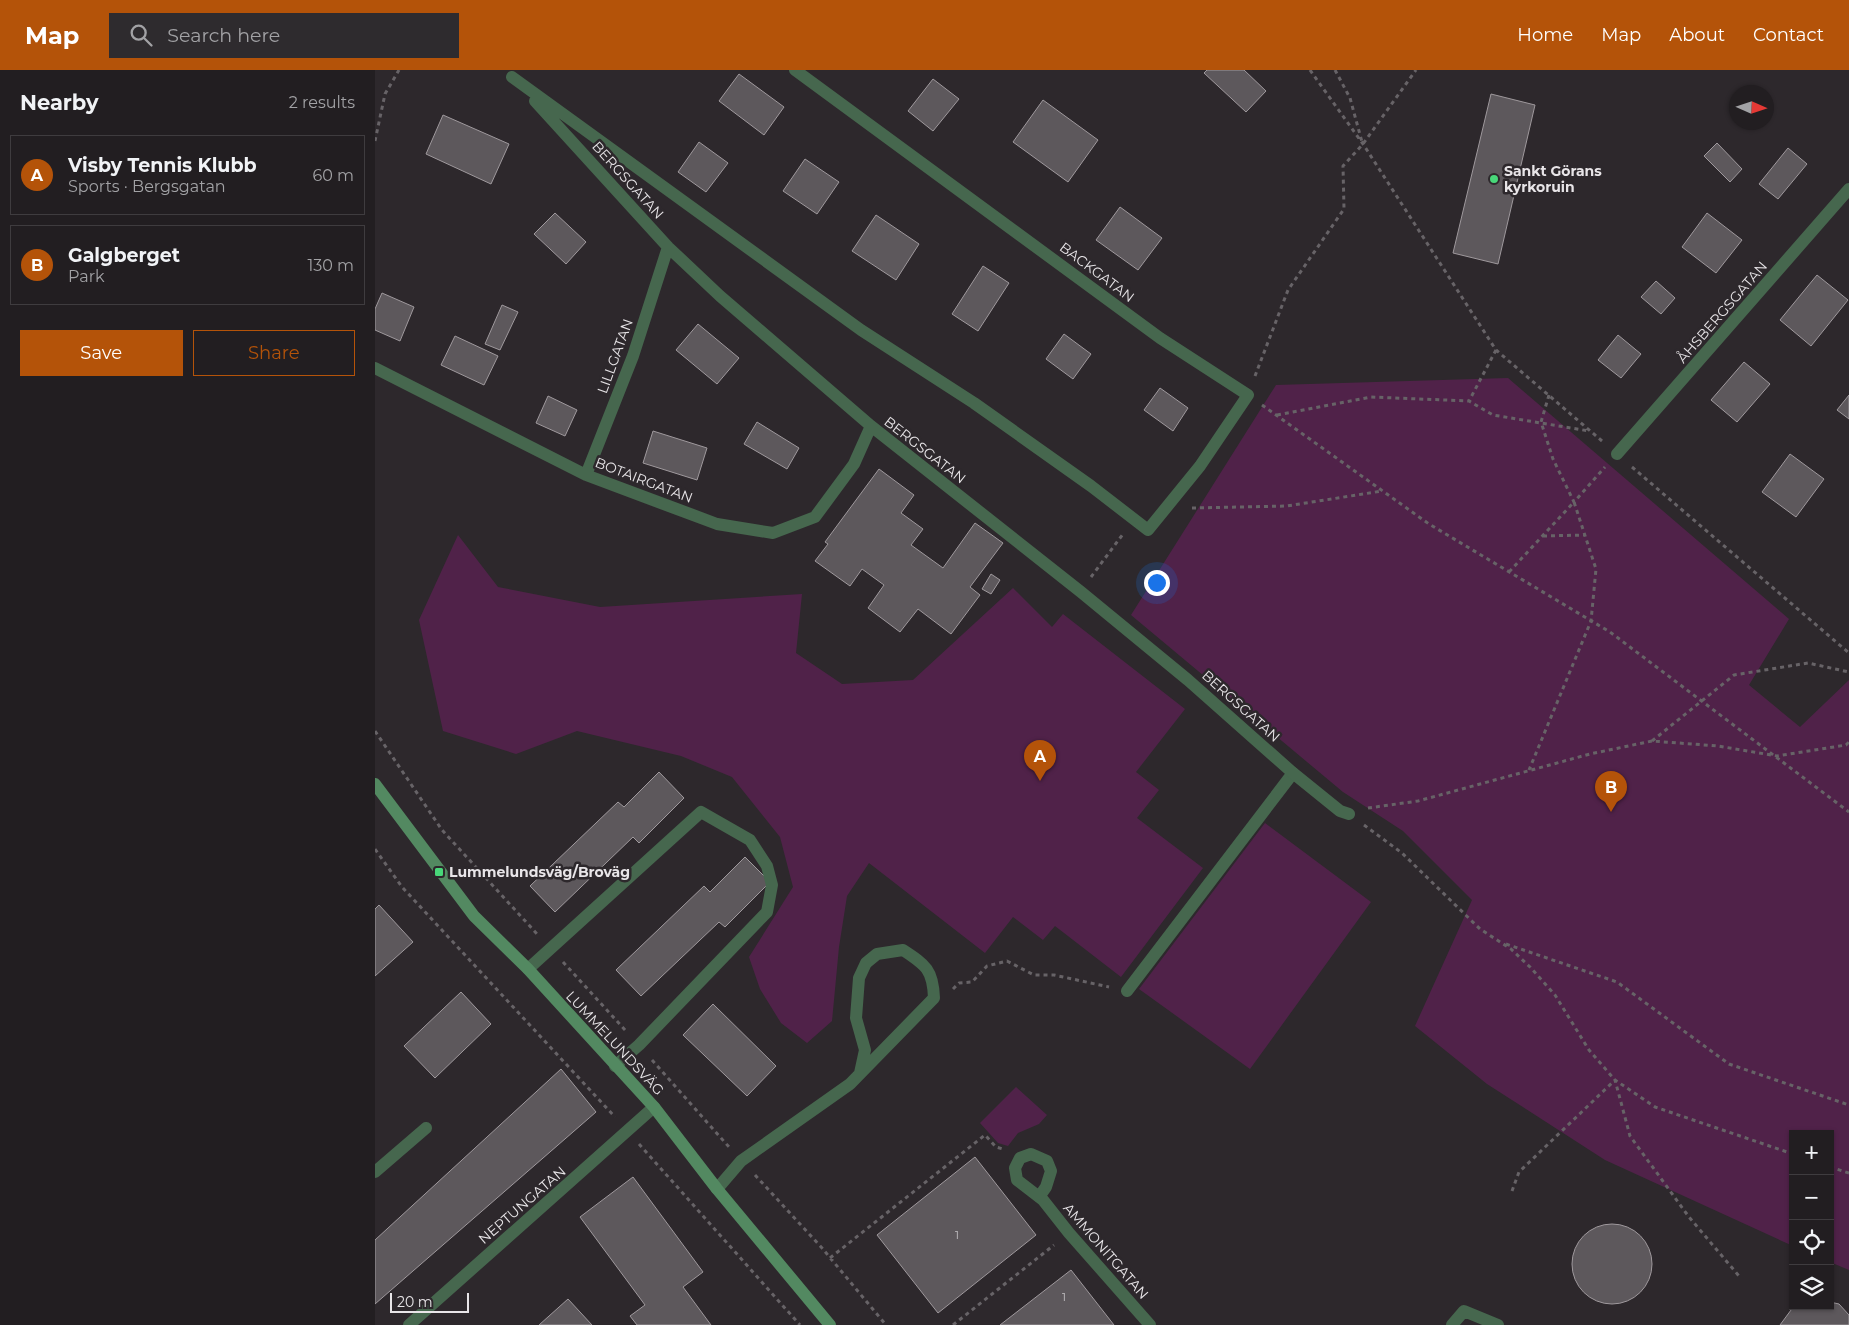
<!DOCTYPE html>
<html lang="en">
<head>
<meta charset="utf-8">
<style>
	:root { --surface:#221e21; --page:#2e2b2e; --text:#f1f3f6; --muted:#a2a2a5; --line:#3f3c3f; --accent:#b45309 }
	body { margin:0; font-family:Montserrat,sans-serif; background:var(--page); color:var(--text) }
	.controls { position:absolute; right:15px; bottom:15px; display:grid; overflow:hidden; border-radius:0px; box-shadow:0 1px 4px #0004 }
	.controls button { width:45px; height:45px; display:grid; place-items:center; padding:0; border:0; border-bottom:1px solid var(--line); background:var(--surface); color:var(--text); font:25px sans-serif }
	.compass { position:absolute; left:1354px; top:15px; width:45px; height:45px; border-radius:50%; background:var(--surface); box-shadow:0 1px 4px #0004; rotate:93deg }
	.scale { position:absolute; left:15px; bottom:12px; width:79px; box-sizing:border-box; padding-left:5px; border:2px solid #e8e5e8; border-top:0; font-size:14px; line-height:18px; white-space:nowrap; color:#e8e5e8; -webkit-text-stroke:4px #2d282c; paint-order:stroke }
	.you { position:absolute; left:781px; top:512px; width:18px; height:18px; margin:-12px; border:4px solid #fff; border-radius:50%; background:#1a73e8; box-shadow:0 0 0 8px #1a73e833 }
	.badge { display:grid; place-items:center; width:32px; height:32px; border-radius:50%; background:var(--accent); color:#fff; font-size:16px; font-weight:700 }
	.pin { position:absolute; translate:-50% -41px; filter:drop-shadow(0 1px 2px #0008) }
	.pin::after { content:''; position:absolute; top:26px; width:18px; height:15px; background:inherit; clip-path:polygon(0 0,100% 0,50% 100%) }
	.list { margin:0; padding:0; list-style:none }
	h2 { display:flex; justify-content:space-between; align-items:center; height:65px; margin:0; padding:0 20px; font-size:21px }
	h2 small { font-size:16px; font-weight:400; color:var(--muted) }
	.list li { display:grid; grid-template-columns:32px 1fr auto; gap:15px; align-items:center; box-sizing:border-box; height:80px; margin:0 10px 10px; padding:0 10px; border:1px solid var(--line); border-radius:0px }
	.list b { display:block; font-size:19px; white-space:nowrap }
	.list p { margin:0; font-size:16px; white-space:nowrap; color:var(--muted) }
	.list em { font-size:16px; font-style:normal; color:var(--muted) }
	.actions { display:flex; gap:10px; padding:15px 20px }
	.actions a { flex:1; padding:11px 0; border:1px solid var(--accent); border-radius:0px; text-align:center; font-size:18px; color:var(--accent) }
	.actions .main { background:var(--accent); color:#fff }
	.icon { flex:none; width:28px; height:28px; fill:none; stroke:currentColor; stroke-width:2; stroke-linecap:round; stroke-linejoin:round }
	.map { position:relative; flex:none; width:1474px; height:1255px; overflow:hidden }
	header { display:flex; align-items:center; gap:30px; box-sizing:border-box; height:70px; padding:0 25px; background:var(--accent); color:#fff }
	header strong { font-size:24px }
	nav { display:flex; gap:28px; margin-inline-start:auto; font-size:18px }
	.search { width:350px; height:45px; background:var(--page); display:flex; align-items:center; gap:12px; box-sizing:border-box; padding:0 18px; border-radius:0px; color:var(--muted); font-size:19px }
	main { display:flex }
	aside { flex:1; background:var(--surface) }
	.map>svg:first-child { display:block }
	.green { fill:#502249 }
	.building { fill:#5d585c; stroke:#9f999d }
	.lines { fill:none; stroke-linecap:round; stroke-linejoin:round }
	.path { stroke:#676367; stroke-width:3; stroke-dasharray:4 4; stroke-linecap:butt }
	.service { stroke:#46674e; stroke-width:12 }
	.minor { stroke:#46674e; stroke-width:12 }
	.secondary { stroke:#538961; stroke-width:12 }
	.poi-dot { fill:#48d779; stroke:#2d282c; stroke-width:2 }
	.labels { text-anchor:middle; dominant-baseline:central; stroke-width:5; stroke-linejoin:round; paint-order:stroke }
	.number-label { font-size:11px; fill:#c5c2c5 }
	.poi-label { font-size:14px; font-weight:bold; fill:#e8e5e8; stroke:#2d282c; text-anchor:start }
	.street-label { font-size:14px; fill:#e8e5e8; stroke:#2d282c }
</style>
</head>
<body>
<header>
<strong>Map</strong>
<div class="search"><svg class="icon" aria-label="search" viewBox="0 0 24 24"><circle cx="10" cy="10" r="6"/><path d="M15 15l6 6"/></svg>Search here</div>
<nav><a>Home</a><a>Map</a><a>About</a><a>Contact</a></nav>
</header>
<main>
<aside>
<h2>Nearby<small>2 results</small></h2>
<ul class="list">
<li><span class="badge">A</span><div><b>Visby Tennis Klubb</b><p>Sports · Bergsgatan</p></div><em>60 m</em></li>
<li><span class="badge">B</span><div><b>Galgberget</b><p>Park</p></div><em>130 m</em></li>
</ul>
<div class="actions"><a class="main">Save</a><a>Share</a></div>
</aside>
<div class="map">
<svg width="1474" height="1255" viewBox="0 0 1474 1255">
	<rect width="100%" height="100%" fill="#2d282c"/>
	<!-- green -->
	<path class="green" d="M1133,308L1414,549L1374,615L1425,657L1474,610V1200L1455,1192V1064H1418V1176L1230,1090L1112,1014L1040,956L1097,830L1028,761L968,722L756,545L901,315Z
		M83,465L123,517L225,537L427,524L421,583L467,614L538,610L638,518L677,557L688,544L810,639L761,702L784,720L762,748L828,798L746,907L680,856L668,870L638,847L610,883L494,793L472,826L464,877L457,951L432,973L406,953L385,919L374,887L418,817L405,767L357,707L306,686L202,661L141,684L68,661L44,550Z
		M890,753L996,832L875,999L764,919Z
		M641,1017L672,1045L664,1054L643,1063L633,1076L623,1073L605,1053Z"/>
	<!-- building -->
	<path class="building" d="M832,0H869L891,21L871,42L829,3Z
		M364,4L409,37L389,65L344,31Z
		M558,9L584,29L558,61L533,41Z
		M1116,24L1160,35L1123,194L1078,183Z
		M668,30L723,70L693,112L638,72Z
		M68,45L134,74L116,114L51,84Z
		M324,72L353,93L331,122L303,102Z
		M1342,73L1367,99L1355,112L1329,86Z
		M1413,78L1432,94L1403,129L1384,114Z
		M430,89L464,112L442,144L408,121Z
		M745,137L787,168L763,200L721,170Z
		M180,143L211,172L191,194L159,164Z
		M1332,143L1367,170L1341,203L1307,177Z
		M501,145L544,174L521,210L477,181Z
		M608,196L634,213L603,261L577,244Z
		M1442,205L1473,230L1436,276L1405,250Z
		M1281,211L1300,228L1286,244L1266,227Z
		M7,223L39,237L25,271L0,260V239Z
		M127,235L143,242L125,280L110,274Z
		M323,254L364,288L342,314L301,280Z
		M689,264L716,284L698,309L671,289Z
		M1243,265L1266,284L1246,308L1223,290Z
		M80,266L123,286L109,315L66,295Z
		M1369,292L1395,314L1362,352L1336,330Z
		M785,318L813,338L798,361L769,340Z
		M1474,325V349L1462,340Z
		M173,326L202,340L190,366L161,353Z
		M382,352L424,378L412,399L369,374Z
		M278,361L332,378L322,410L268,393Z
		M1415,384L1449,409L1421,447L1387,422Z
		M504,399L539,425L526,443L548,459L536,475L568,498L600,453L628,473L595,517L605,525L576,564L543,539L525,562L493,538L509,515L487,499L475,516L440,491L453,474L450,472Z
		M616,504L625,510L616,524L607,519Z
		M284,702L309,728L264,773L258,767L180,842L155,816L243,732L249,737Z
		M370,787L395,812L350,857L344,852L266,926L241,900L329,816L335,822Z
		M4,835L38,872L0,906V839Z
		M86,922L116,954L60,1008L29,976Z
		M338,934L401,996L372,1026L308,965Z
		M186,999L221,1042L0,1234V1170Z
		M600,1087L661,1165L563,1243L502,1165Z
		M258,1107L328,1202L308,1217L336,1255H262L255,1246L270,1235L205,1147Z
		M1197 1194a40 40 0 1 1 80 0a40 40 0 1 1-80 0Z
		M696,1200L739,1255H625Z
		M193,1229L217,1255H164Z
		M1455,1232L1464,1234L1474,1245V1255H1405L1419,1236H1455Z"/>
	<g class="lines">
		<!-- path -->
		<path class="path" d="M935,0L988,74L1121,280L1227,371
			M960,0L975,28L987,72
			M0,71L10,24L24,0
			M1121,280L1094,331L1118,345L1214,361
			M880,306L913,220L969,139L968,96L988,74L1041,0
			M1174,325L1166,352L1178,389L1199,432L1230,397
			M887,335L1054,454L1235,562L1474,742
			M902,345L996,327L1094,331
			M1257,397L1474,583
			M817,438L912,436L1007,421
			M1168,466L1210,465
			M1134,502L1199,432L1221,499L1216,551L1154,700
			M716,507L748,464
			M0,661L67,760L163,865
			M1277,671L1359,605L1433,593L1474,602
			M993,738L1043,731L1215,684L1277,671L1343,676L1402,686L1471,675L1474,672
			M989,755L1027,783L1105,859L1136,879L1155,897L1180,925L1214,980L1240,1010L1280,1037L1418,1084
			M0,779L27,817L240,1047
			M1131,874L1242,912L1354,994L1474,1035
			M188,892L251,961
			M578,919L584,913L597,912L612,896L632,891L659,905H679L734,917
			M277,990L354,1077
			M264,1074L425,1255
			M1455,1097L1474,1103
			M380,1105L447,1178L511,1255
			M1137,1121L1144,1102L1240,1010L1255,1066L1314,1147L1364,1206
			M455,1188L610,1065L621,1077L628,1079
			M578,1255L679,1175"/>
		<!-- service -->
		<path class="service" d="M153,899L326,742L375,770L392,796L397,815L392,842L264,975L240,996
			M752,921L918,703
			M0,1102L51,1058
			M342,1119L366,1091L475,1014L559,928C558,900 551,895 528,880L502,884L491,893L484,908L481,948L490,980L485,1003"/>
		<!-- minor -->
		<path class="minor" d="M137,7L486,260L599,333L716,416L773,460L825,396L873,325L785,268L420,0
			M160,31L293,177L345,226L496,356L706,522L813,610L918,703L965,741L974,744
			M0,298L211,405L342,454L398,463L440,447L479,394L496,356
			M1242,384L1474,119
			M211,405L258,286L293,177
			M664,1127L671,1117L676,1101L672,1091L656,1084L645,1088L640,1098L642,1110L668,1130L694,1163L775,1255
			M34,1255L279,1037
			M1077,1255L1089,1241L1123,1255"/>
		<!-- secondary -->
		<path class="secondary" d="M0,714L99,846L153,899L279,1037L342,1119L455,1255"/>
	</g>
	<!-- markers -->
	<g class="poi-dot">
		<circle cx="1119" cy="109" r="5"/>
		<rect x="59" y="797" width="10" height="10" rx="2.5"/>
	</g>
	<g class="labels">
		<!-- number labels -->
		<g class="number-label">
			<text x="582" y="1165">1</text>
			<text x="689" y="1227">1</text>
		</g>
		<!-- poi labels -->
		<g class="poi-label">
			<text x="1129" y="101">Sankt Görans<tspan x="1129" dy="16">kyrkoruin</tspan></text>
			<text x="74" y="802">Lummelundsväg/Broväg</text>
		</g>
		<!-- street labels -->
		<g class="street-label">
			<text transform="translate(253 110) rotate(48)">BERGSGATAN</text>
			<text transform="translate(722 202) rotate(37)">BACKGATAN</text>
			<text transform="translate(1347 242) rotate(-49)">ÅHSBERGSGATAN</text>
			<text transform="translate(240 286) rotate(-70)">LILLGATAN</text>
			<text transform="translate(550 380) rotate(38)">BERGSGATAN</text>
			<text transform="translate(269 410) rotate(21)">BOTAIRGATAN</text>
			<text transform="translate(866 636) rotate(42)">BERGSGATAN</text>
			<text transform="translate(240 973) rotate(47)">LUMMELUNDSVÄG</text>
			<text transform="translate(147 1135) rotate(-41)">NEPTUNGATAN</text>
			<text transform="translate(731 1181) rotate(49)">AMMONITGATAN</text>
		</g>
	</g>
</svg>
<div class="controls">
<button>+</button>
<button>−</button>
<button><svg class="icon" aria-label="locate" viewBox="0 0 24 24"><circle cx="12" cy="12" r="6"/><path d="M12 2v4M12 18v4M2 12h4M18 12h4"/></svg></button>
<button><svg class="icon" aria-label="layers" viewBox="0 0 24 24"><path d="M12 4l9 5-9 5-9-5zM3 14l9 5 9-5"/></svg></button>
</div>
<svg class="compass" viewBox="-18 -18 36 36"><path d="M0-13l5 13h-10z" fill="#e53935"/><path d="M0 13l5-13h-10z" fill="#a2a2a5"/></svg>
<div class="scale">20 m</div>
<div class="you"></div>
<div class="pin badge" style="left:665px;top:711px">A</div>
<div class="pin badge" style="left:1236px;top:742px">B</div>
</div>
</main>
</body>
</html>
